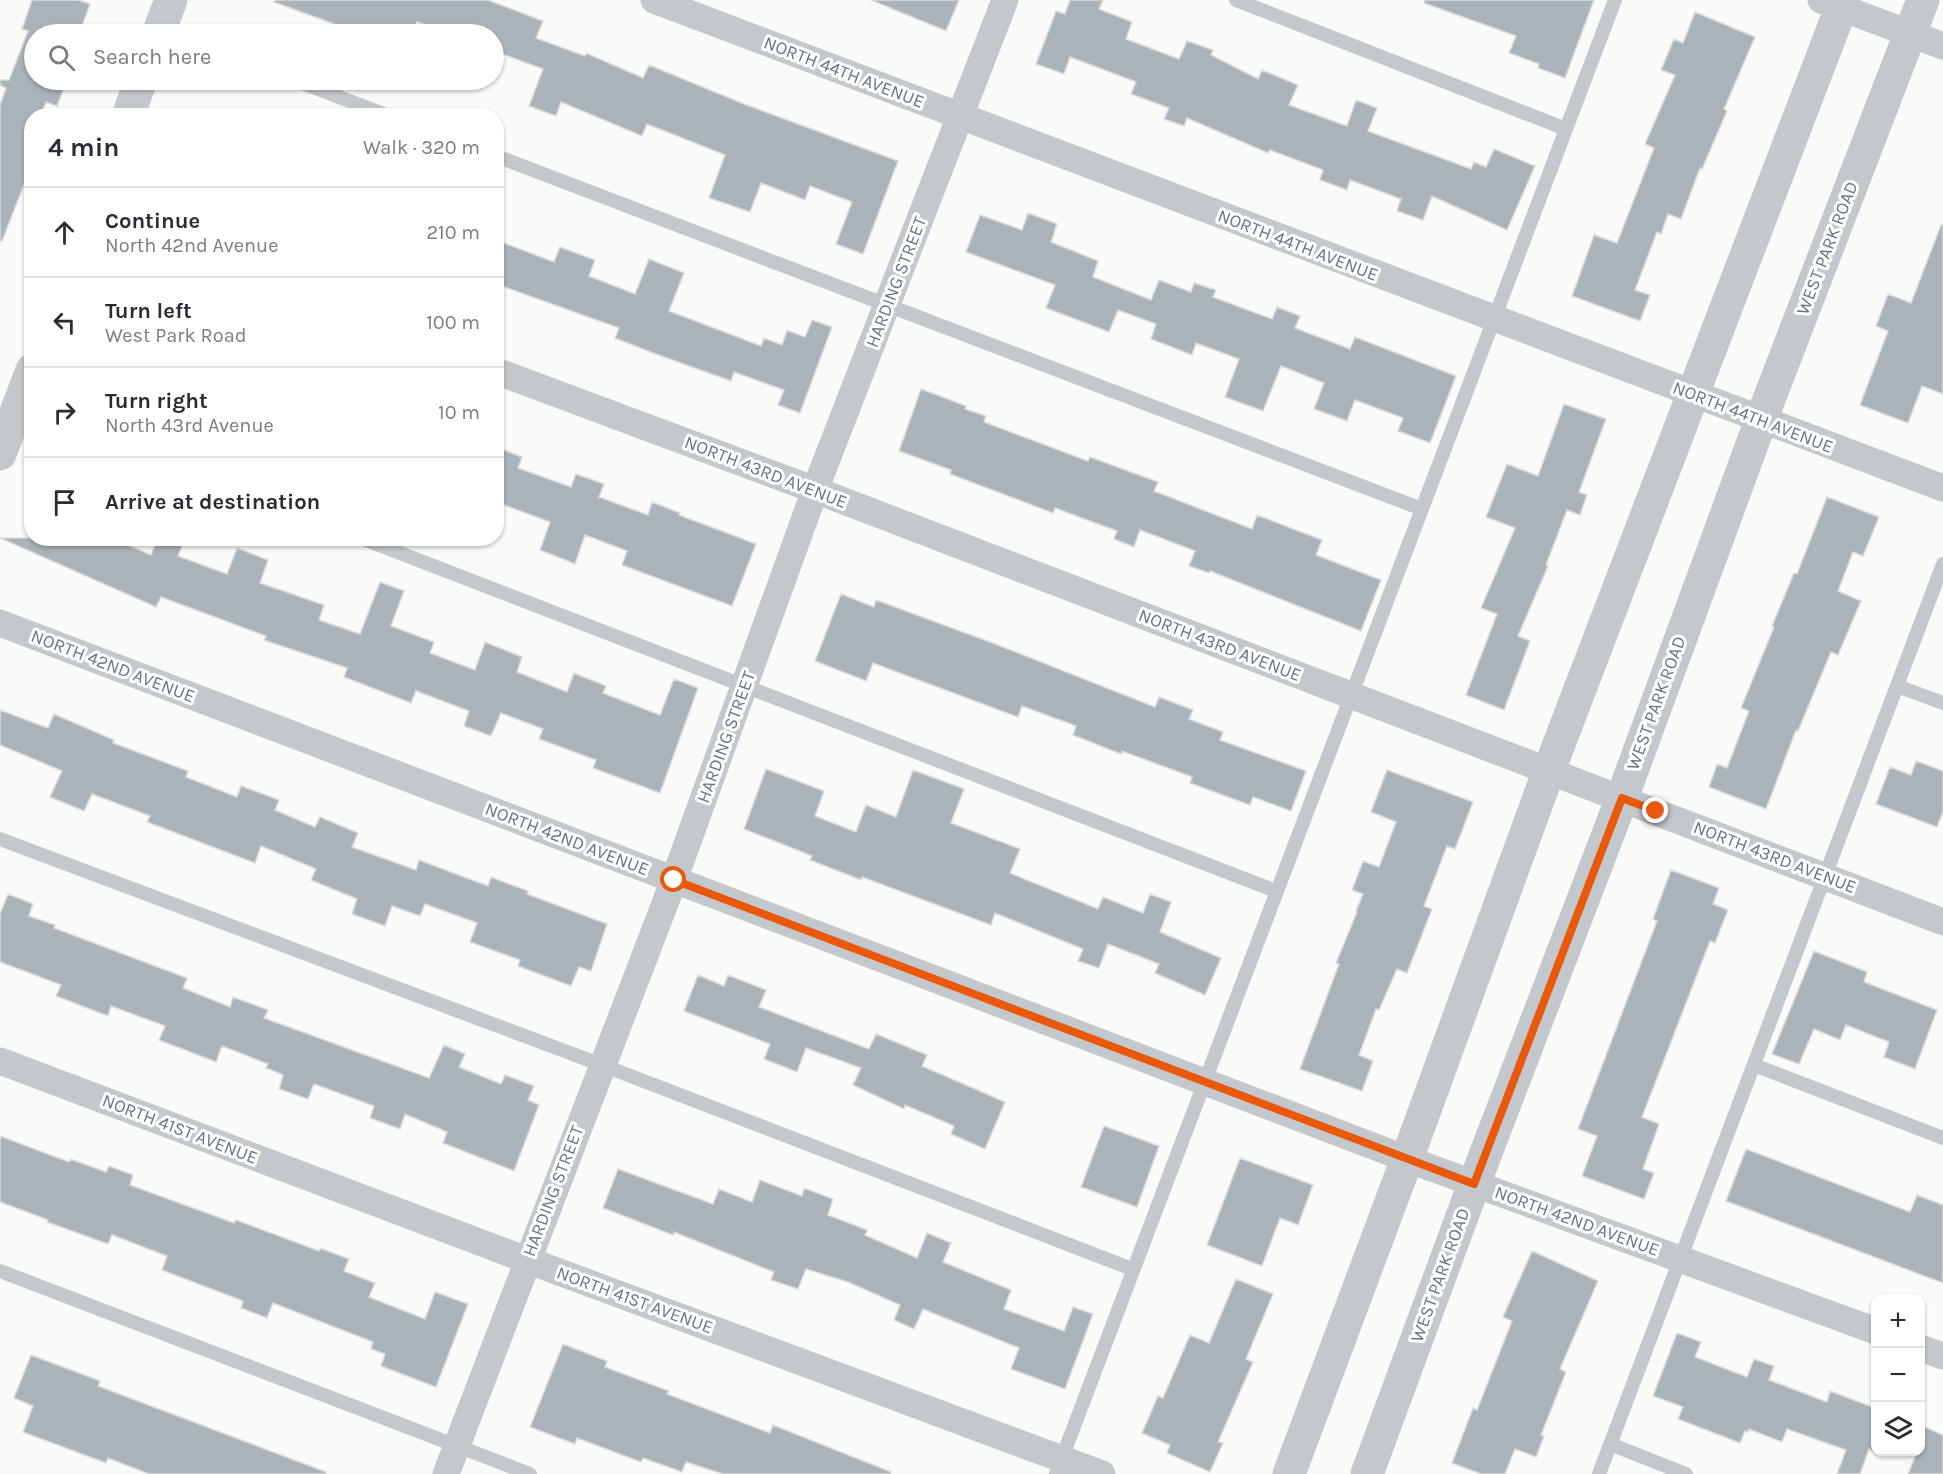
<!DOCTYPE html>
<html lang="en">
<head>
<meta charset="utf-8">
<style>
	:root { --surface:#fff; --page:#f2f2f3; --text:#2b2b33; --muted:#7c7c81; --line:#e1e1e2 }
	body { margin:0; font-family:Karla,sans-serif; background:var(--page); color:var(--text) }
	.controls { position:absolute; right:18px; bottom:18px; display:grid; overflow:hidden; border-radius:12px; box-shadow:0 2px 4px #0004 }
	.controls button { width:54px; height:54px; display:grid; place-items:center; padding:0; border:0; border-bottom:2px solid var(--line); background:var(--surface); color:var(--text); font:30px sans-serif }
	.stop { position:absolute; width:18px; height:18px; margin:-14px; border:4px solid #ea580c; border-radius:50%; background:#fff }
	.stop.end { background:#ea580c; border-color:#fff; box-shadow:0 2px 6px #0008 }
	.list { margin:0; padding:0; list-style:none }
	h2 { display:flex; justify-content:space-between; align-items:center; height:78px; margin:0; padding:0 24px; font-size:26px }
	h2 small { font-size:20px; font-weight:400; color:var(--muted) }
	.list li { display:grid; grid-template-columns:39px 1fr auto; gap:18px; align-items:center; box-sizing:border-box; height:90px; padding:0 24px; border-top:2px solid var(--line) }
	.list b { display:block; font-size:22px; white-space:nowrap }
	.list p { margin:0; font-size:20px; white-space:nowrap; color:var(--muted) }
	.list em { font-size:20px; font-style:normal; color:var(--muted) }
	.icon { flex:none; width:33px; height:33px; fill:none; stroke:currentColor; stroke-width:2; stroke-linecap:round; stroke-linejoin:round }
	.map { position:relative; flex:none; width:1943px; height:1474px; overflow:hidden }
	.search { position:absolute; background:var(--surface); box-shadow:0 2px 4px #0004; left:24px; top:24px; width:480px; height:66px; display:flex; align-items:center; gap:15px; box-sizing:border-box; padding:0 21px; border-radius:33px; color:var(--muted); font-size:22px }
	.panel { position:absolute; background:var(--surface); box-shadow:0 2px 4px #0004; left:24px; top:108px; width:480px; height:438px; border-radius:24px }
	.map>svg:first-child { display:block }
	.building { fill:#aab3b9; stroke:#dcdcda; stroke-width:1.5 }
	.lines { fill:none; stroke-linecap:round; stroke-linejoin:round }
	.service { stroke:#c3c8cc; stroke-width:14 }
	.minor { stroke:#c3c8cc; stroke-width:27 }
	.tertiary { stroke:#c3c8cc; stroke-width:33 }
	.route { stroke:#ea580c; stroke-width:8 }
	.labels { text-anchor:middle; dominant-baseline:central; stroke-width:6; stroke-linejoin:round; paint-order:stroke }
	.street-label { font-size:18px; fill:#657683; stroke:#fff }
</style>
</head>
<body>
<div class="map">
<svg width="1943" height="1474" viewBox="0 0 1943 1474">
	<rect width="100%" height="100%" fill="#fafaf8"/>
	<!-- building -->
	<path class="building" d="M32,0H78L90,4L79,34H34V80H67L57,106L46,102L41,116H32V140L25,156L32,158V164L2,241H0V105L6,88L0,85V80H9L28,31L22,29Z
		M275,0H488L543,21L536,38L585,56L586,53L643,78L649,65L744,104L898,161L863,254L836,244L852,202L810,186L805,200L761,183L750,212L709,198L725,155L647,124L642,136L561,102L556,116L529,106L543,69L494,51V34H451L417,22L412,34H361L274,2Z
		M871,0H959L946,31Z
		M1070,0H1103L1099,9L1132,22L1126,39L1179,59L1187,41L1213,50L1211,55L1258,79L1262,70L1298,85L1289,105L1347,126L1356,100L1377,108L1368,131L1471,169L1474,162L1486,167L1494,149L1535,166L1507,230L1432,196L1423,220L1397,211L1401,199L1350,180L1347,190L1320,180L1323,170L1270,150L1268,153L1187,118L1184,126L1164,119L1169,108L1131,94L1136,82L1070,57L1064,74L1036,64L1056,11L1065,14Z
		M1425,0H1594L1565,78L1538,68L1539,64L1509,53L1516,36L1424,3Z
		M1695,12L1755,37L1724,109L1727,111L1702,169L1700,168L1681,219L1668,214L1661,234L1657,232L1635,290L1650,295L1640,321L1572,296L1594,235L1617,243L1654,148L1645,144L1675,75L1661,70L1674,39L1683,43Z
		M1028,213L1057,224L1051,242L1098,261L1093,277L1151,300L1159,280L1191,292L1194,283L1216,290L1213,297L1272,319L1277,307L1300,316L1295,328L1350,349L1355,337L1456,376L1430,443L1398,431L1403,418L1355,400L1347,421L1314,409L1324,383L1281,366L1263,411L1225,397L1239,359L1196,343L1192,355L1151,339L1156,324L1118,310L1109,332L1046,308L1055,285L966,252L980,215L1022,230Z
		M1941,225H1943V394L1922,386L1908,423L1860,405L1888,331L1876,326L1888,294L1911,303Z
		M496,240L554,262L560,247L595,260L589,276L635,294L649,259L684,273L669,311L761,346L764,338L782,345L787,330L805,337L812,320L832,327L800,413L778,405L784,390L734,372L731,381L653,353L615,338L619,328L496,284Z
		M921,389L966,406L965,409L986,416L984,422L1088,461L1090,457L1158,482L1154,491L1252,529L1257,515L1322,540L1316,555L1381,580L1361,631L1210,571L1209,573L1189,566L1195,551L1140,530L1134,547L1114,539L1117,531L1055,508L1053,513L950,474L951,470L899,451Z
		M1564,404L1606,419L1579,492L1587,495L1580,515L1567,510L1546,565L1548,566L1518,636L1530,641L1504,710L1466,695L1497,614L1481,608L1515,528L1486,517L1507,464L1538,476Z
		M496,447L522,457L518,468L571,487L576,474L604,484L599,497L648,515L652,502L680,513L679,515L756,544L732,606L622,565L627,551L585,535L575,564L540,550L550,522L504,505L499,518H496Z
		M1827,497L1879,517L1863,556L1853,552L1838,591L1861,601L1838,655L1831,652L1798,731L1796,730L1766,809L1709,787L1717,764L1727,768L1749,711L1741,708L1774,627L1772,626L1794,573L1797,574Z
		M0,538H112L151,555L158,538H185L178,556L227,574L237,548L268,560L260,583L324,605L319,620L360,634L380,582L404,591L391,626L434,642L430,653L475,670L485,642L522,657L517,672L567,692L574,673L606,686L603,693L660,715L674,679L698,688L660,793L593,768L596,760L539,739L543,729L501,713L491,736L464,726L469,711L416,691L411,703L344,677L347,668L264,640L266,636L161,597L156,607Z
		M841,594L874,607L876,600L990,642L1155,707L1159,697L1193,710L1189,719L1223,732L1220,740L1306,771L1291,811L1253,797L1250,805L1190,783L1192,777L1122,751L1121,754L1073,735L1076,726L1022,706L1018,717L873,663L866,681L815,661Z
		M0,710L48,728L54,714L114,740L113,743L188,771L186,777L237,797L241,786L279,800L275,810L315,827L320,817L358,833L352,847L416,870L419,860L488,886L491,877L528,891L527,894L607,924L591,971L579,967L571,986L518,966L520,960L470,942L477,923L425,904L420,916L392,906L385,926L352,914L357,899L311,880L316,869L261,846L255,863L147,822L150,816L92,794L84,811L50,797L62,771L0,745Z
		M1916,761L1943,771V812L1937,827L1876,804L1890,767L1911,775Z
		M766,769L824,791L815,816L856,832L866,805L896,817L913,770L964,789L951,823L1020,849L1010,873L1098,909L1103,897L1143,913L1150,894L1171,902L1160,932L1221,958L1205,995L1155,973L1159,964L1108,944L1099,968L1078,961L1083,949L995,913L991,925L862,877L861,880L810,860L812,856L744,829Z
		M1387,770L1473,802L1455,849L1447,846L1424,906L1432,909L1407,973L1397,969L1379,1010L1376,1009L1359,1055L1373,1061L1362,1091L1300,1069L1339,964L1336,963L1357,912L1356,911L1363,894L1352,890L1363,861L1379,867L1396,822L1371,812Z
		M1671,870L1719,888L1713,904L1728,910L1715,943L1710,941L1642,1117L1659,1124L1643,1169L1654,1173L1644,1199L1582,1176L1597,1136L1578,1129L1657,921L1653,919Z
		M8,894L33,904L29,916L55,925L54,928L187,978L183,988L230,1007L233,997L268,1010L264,1018L429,1078L444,1045L465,1054L459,1067L501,1084L505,1075L534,1086L528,1100L539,1105L514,1171L443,1143L447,1132L405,1114L400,1129L370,1118L374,1106L314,1084L308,1099L279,1089L283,1075L266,1068L268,1064L222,1046L216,1062L159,1040L165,1026L111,1006L108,1016L56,996L61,985L0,962V914Z
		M1814,951L1867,972L1864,982L1937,1010L1915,1069L1884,1057L1889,1042L1846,1025L1840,1040L1814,1029L1799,1064L1772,1054Z
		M698,975L724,986L728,975L766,990L759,1007L869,1049L876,1034L927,1055L922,1066L1005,1102L985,1149L951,1134L954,1126L905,1105L904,1109L853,1085L861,1068L806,1048L797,1072L764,1059L770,1044L684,1011Z
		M1104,1126L1159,1146L1137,1207L1081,1187Z
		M0,1136L69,1162L70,1159L106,1172L109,1166L133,1175L130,1185L234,1223L236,1220L319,1251L320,1248L349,1259L344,1271L375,1283L369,1297L425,1319L435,1292L468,1304L436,1387L381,1366L385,1354L371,1349L373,1342L273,1303L267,1318L241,1308L243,1301L162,1270L167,1256L112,1235L108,1244L47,1222L48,1220L0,1202Z
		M1746,1149L1910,1212L1917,1195L1943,1205V1283L1726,1201Z
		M1240,1158L1313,1185L1298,1225L1280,1218L1262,1266L1207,1245Z
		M618,1169L713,1204L719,1189L752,1202L760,1180L802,1196L804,1188L833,1199L828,1215L867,1230L865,1235L917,1258L927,1233L951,1243L943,1262L1011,1290L1004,1309L1064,1331L1073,1307L1093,1314L1065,1389L1011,1369L1019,1348L923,1309L914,1329L894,1320L900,1305L848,1282L806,1269L798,1289L771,1280L774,1272L674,1232L673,1235L603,1208Z
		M1532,1251L1598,1281L1560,1369L1566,1372L1541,1435L1544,1436L1536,1457L1515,1449L1505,1474H1481L1452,1463L1473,1408L1477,1410L1512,1321L1503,1317Z
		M1236,1279L1273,1294L1246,1359L1253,1362L1218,1442L1223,1443L1210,1472L1167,1453L1170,1445L1142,1433L1158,1396L1163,1398L1190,1335L1209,1343Z
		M1677,1333L1701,1342L1695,1357L1747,1377L1754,1359L1774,1366L1769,1380L1827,1402L1830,1391L1875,1408V1452L1869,1449L1860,1474H1837L1846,1450L1787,1429L1782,1442L1749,1429L1748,1432L1745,1431L1740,1443L1678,1419L1683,1407L1653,1396Z
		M563,1344L607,1361L605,1367L669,1391L667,1394L770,1433L773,1425L891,1472L890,1474H723L686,1462L682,1472L643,1458L641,1462L577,1438L575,1444L530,1427Z
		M31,1355L100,1381L98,1386L326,1472V1474H149L108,1458L106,1463L23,1432L33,1406L14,1398Z
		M1920,1425L1943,1435V1474H1908L1917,1452H1920Z"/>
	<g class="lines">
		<!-- service -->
		<path class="service" d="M1236,0L1566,129
			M294,80L389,116
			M496,156L1422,509
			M361,538L1276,891
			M1897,686L1943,703
			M0,839L602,1065L1132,1269
			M1754,1065L1943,1138
			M0,1271L530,1474
			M1610,1444L1686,1474
			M1056,1474L1615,0
			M1599,1474L1943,564"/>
		<!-- minor -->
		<path class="minor" d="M654,0L1943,488
			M1821,0L1943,46
			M496,371L815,490L1943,922
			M0,623L1407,1159L1876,1331
			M0,1061L527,1260L1102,1474
			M1920,1348L1943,1356
			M446,1474L674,880L815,490L1005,0"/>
		<!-- tertiary -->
		<path class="tertiary" d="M158,34L171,0
			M128,116L141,80
			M0,454L32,370
			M1289,1474L1407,1159L1549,770L1844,0
			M1367,1474L1474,1184L1622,798L1761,420L1923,0"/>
	</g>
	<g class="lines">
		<!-- route -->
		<path class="route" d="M674,880L1474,1184L1622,798L1656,811"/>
	</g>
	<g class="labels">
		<!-- street labels -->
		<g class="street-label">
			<text transform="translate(844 72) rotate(21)">NORTH 44TH AVENUE</text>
			<text transform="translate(1298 245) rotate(21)">NORTH 44TH AVENUE</text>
			<text transform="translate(1827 248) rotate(-69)">WEST PARK ROAD</text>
			<text transform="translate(896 282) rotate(-69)">HARDING STREET</text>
			<text transform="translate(1753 417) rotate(21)">NORTH 44TH AVENUE</text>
			<text transform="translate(766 472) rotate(21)">NORTH 43RD AVENUE</text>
			<text transform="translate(1220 645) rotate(21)">NORTH 43RD AVENUE</text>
			<text transform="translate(113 666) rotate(21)">NORTH 42ND AVENUE</text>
			<text transform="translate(1656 703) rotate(-70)">WEST PARK ROAD</text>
			<text transform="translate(726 737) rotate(-70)">HARDING STREET</text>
			<text transform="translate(567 839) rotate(21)">NORTH 42ND AVENUE</text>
			<text transform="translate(1775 857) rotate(21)">NORTH 43RD AVENUE</text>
			<text transform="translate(180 1129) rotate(21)">NORTH 41ST AVENUE</text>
			<text transform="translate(553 1191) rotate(-69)">HARDING STREET</text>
			<text transform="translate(1577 1221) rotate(20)">NORTH 42ND AVENUE</text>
			<text transform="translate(1440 1275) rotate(-70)">WEST PARK ROAD</text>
			<text transform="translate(635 1300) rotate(20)">NORTH 41ST AVENUE</text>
		</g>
	</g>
</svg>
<div class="controls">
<button>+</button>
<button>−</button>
<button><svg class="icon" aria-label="layers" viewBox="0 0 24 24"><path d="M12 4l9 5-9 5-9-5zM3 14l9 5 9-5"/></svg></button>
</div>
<div class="stop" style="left:674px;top:880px"></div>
<div class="stop end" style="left:1656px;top:811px"></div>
<div class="search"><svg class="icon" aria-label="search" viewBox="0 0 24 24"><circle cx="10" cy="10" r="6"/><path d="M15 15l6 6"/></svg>Search here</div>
<section class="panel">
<h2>4 min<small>Walk · 320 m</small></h2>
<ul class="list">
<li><svg class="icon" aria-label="ahead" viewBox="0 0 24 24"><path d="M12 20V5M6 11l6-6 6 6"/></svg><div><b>Continue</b><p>North 42nd Avenue</p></div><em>210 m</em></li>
<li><svg class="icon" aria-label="left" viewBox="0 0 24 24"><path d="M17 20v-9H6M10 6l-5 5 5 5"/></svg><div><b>Turn left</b><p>West Park Road</p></div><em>100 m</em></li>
<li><svg class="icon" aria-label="right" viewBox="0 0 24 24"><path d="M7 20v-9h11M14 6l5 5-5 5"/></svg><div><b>Turn right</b><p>North 43rd Avenue</p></div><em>10 m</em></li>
<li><svg class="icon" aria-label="arrive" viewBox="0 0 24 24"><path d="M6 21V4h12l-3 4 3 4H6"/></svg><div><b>Arrive at destination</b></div></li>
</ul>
</section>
</div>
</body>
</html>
